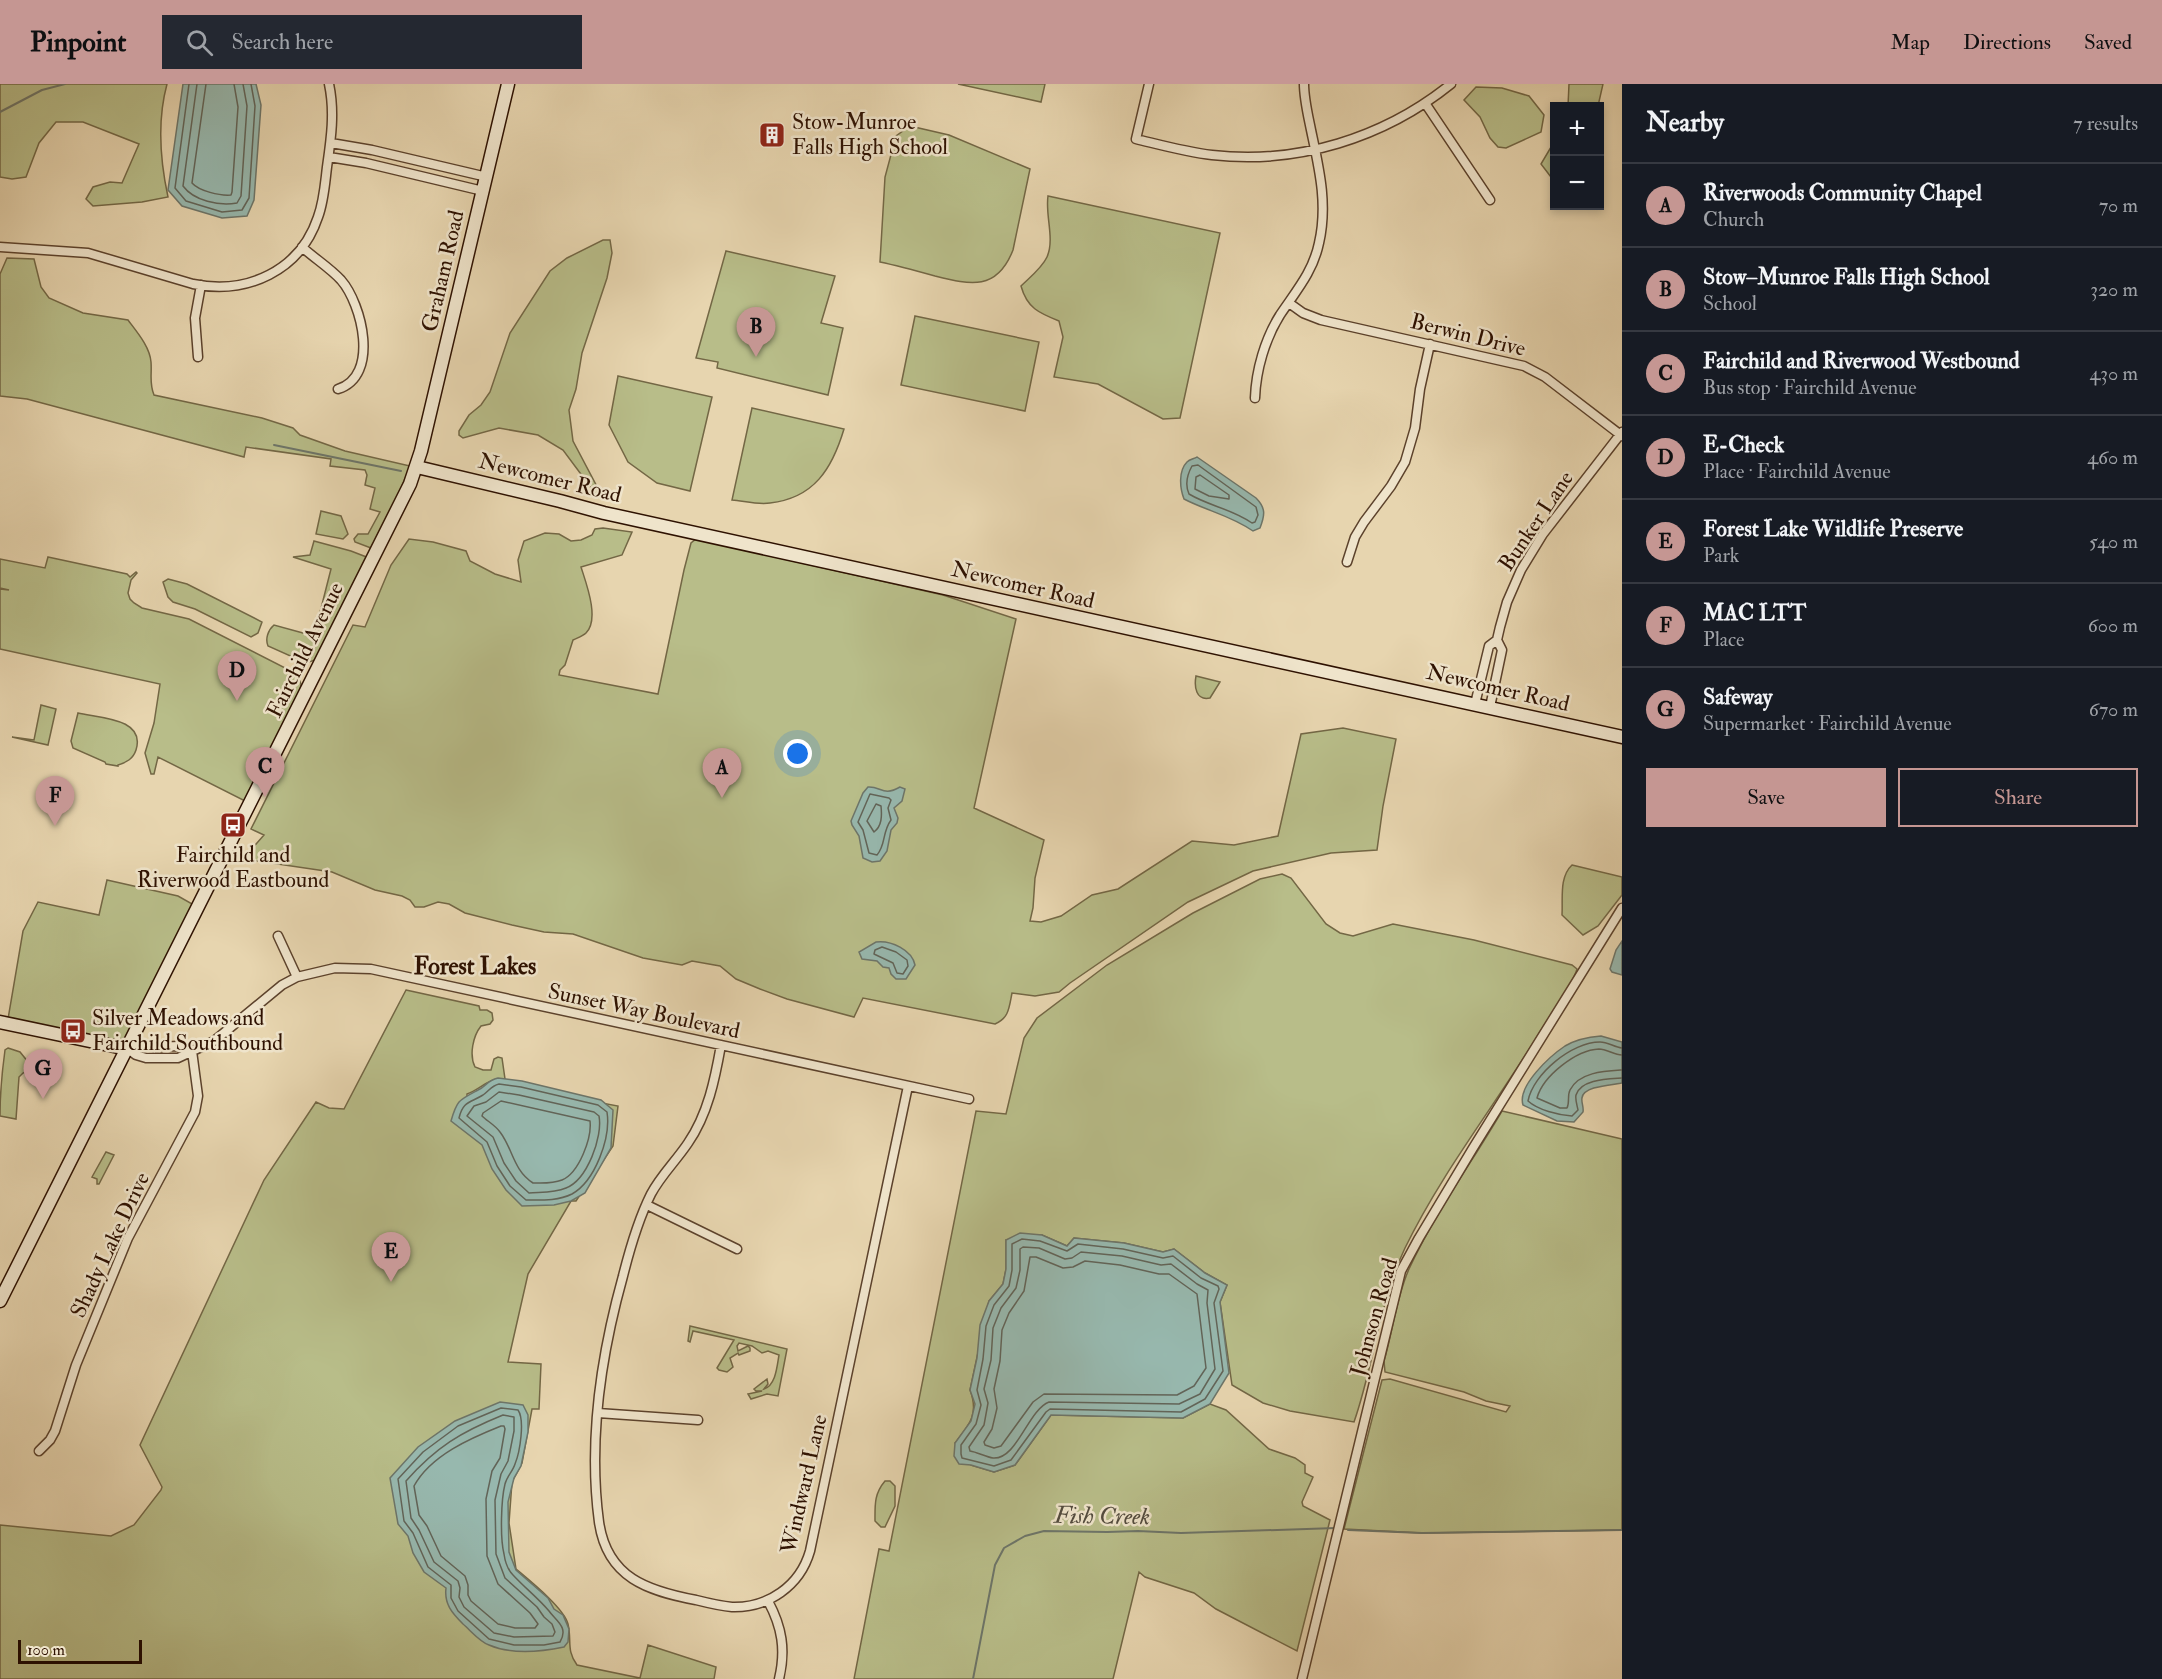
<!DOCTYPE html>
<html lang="en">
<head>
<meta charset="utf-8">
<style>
	:root { --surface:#171b24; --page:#242831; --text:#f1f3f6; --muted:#9ea1a6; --line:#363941; --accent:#c59692 }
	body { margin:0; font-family:"IM FELL Double Pica",serif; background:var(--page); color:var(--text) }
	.controls { position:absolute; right:18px; top:18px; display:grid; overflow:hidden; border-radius:0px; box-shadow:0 3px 9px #0003 }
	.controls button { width:54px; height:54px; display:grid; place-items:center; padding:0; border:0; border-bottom:2px solid var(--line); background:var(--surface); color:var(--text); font:30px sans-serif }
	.scale { position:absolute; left:18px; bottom:15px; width:124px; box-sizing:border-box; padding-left:6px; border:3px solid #2e1101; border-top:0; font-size:16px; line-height:21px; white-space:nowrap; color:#2e1101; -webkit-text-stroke:4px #efe4cb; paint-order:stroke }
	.you { position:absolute; left:798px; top:670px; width:21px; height:21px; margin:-15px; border:4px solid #fff; border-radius:50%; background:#1a73e8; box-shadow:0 0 0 9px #1a73e833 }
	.badge { display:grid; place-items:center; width:39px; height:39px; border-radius:50%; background:var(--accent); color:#111; font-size:20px; font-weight:700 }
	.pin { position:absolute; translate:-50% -50px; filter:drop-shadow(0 2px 3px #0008) }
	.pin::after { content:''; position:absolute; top:32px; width:21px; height:18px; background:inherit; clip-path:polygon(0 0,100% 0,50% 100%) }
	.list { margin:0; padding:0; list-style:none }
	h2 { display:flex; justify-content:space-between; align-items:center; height:78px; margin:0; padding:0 24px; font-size:26px }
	h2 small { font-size:20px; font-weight:400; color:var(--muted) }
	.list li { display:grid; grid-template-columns:39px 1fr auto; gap:18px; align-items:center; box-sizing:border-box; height:84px; padding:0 24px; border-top:2px solid var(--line) }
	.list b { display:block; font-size:22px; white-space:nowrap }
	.list p { margin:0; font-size:20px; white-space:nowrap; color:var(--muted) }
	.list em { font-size:20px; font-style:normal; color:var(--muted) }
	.actions { display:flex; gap:12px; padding:18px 24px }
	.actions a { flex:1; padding:14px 0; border:2px solid var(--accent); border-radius:0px; text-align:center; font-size:21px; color:var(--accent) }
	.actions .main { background:var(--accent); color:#111 }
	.icon { flex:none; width:33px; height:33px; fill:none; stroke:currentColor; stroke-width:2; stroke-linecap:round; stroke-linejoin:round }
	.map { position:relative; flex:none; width:1622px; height:1595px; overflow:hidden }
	header { display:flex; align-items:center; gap:36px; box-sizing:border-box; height:84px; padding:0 30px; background:var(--accent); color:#111 }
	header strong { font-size:28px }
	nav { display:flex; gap:33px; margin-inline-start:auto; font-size:21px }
	.search { width:420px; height:54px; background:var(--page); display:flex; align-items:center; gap:15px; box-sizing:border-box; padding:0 21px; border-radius:0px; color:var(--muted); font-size:22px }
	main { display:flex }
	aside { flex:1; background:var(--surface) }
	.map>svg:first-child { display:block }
	.green { fill:#b8bd89; stroke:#736745; stroke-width:1.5 }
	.water { fill:#97b8ae; stroke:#6d7569; stroke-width:1.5 }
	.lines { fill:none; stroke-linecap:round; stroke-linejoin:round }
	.shore { stroke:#626458; stroke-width:1.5 }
	.stream { stroke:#6d7569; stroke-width:2 }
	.street-casing { stroke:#5c422c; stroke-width:11 }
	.secondary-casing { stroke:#2e1101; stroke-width:15 }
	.street { stroke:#efe4cb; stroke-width:8 }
	.secondary { stroke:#efe4cb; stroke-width:12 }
	.labels { text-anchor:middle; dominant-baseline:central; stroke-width:5; stroke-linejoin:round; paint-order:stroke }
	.poi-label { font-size:22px; fill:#2e1101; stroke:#efe4cb; text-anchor:start }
	.street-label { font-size:22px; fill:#2e1101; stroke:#efe4cb }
	.neighbourhood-label { font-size:24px; font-weight:bold; fill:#2e1101; stroke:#efe4cb }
	.water-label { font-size:24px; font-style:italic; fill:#534b3e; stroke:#efe4cb }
</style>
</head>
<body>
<header>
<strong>Pinpoint</strong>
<div class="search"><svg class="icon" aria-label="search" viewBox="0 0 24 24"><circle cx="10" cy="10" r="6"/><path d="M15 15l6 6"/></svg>Search here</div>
<nav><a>Map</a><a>Directions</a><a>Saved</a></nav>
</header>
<main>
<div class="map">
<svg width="1622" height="1595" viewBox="0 0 1622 1595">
	<rect width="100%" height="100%" fill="#e7d5af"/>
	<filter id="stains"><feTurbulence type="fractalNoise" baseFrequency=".00333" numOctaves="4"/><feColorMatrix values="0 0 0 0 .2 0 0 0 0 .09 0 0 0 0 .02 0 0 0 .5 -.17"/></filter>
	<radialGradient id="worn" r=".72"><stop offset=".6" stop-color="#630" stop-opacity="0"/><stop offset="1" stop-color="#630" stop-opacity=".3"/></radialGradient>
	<!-- green -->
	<path class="green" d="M0,0H167C157,37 160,76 168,113L142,118L93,122L86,115L93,103L110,98L122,99L139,60L83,38H56L39,59L26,93L12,95L0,93Z
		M958,0H1045L1041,18Z
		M1569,0H1603L1598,22H1568Z
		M1476,3L1502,4L1529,12L1544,31L1541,48L1506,64L1498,63L1490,54L1480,33L1464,16Z
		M910,42L949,51L1030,85L1013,166C997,207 971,201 935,192C917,187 899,182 880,178L885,93L896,52Z
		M1554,58V97L1541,80Z
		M1048,112L1220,149L1180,334L1163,335L1098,300L1054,293L1063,253L1059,237C1039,229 1027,224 1021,202C1029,194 1042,184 1047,173C1055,155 1045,131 1048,112Z
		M603,156H610L612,169L607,194L582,269L576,305L569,326L573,357L603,414L598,413L563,366L538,351L499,344L463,354L459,351V347L469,331L481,321L490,308L510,249L550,187L567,174Z
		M726,167L835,192L821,239L843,244L828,311L717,284L718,278L696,274Z
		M7,174L34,175L41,203L49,214L83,229L128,236C137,248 150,263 151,278C152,291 149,299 154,311L262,334L293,344L300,351L345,367L410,382L389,434L371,464L355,458L354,455L358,450H368L380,428L370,425L375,404L365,401L367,391L365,386L330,382L331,375L246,363L244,373L27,315L0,312V190Z
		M915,232L1039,258L1025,327L901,301Z
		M618,292L712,313L690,407L657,399L628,378L609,341Z
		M752,324L844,345C832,385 814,414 770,419C758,421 744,417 732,416Z
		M321,427L341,432L348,450L343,455L316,450Z
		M603,444L632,448L622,471L581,483C586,499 600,535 586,549C583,552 577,554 573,556L565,581L560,586L559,591L658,610L684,486L691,459L696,455L943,511L1016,535L974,724L1044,756L1035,794L1033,824L1030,837L1041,838L1061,832L1092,811L1118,805L1192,757L1234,761L1278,752L1301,650L1343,644L1396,655L1383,722L1377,766L1331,769L1253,787L1188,818L1070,899L1059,908L1035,912L1012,909C1009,924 1009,934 995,940L863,914L854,933L787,915L760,905L736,895L720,882L692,877L682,881L643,874L573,850L544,848L512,841L465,829L449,820L438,818L424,823H415L410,816L402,812L375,806L332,788L243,775L264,751L251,745L353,541L365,543L391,481L409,455L433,458L466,467L470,477L495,490L521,498L518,476L524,457L545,449L559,450L571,457L581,456L592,451L595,445Z
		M314,457L351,467L369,474L315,576L306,579L268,562C265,555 268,546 274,541L314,552L331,485L293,473L310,471Z
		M48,473L127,490L130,493L136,488L137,489L131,496L128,509L130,515L134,519L142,524L189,535L297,590L301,600L300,606L245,717L158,673L154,690H151L145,669L154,639L160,600L0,565V505L9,506L0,504V475L45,484Z
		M168,495L187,500L262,538L258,549L251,553L195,525L173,518L168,513L163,498Z
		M1196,592L1220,598L1210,614C1196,617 1194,603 1196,592Z
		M41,621L56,625L48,661L12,653L34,656Z
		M78,629C99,634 146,634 136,666C133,675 127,678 118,681V682L106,680L105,678L73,664L71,657Z
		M1572,781L1622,793V811L1598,842L1583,851L1562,831C1563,815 1559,793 1572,781Z
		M1282,790L1291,794L1326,840L1340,849L1353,852L1393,840L1474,856L1572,881L1577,885C1572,903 1550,931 1540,948C1496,1020 1442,1088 1405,1164C1379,1219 1374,1281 1354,1338L1290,1327L1263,1319L1232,1301L1220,1218L1227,1201L1205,1189L1174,1165L1163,1168L1124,1159L1074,1154L1067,1162L1042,1151L1006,1156V1185L1003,1200L989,1217L970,1306C979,1330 970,1340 955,1359L971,1381L994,1388L1015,1381L1051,1331L1183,1334L1210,1320L1226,1326L1269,1365L1295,1374L1305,1381V1389L1313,1393L1302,1418L1303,1422L1330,1436L1297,1567L1216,1525L1194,1509L1145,1493L1139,1488L1113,1595H854L879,1465L889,1467L976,1027L1006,1030L1024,954L1037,934L1107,881L1193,829L1260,795Z
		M107,796L178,812L194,821L125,954L112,957L8,935L23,847L38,818L99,831Z
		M406,906L479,922L480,926H487L492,929L493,936L490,940L481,942C473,952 469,971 475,983L483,986H491L494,975L498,973L502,974L505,995C489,993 481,1005 467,1010V1021L491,998L618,1022L613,1062L576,1117H571L528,1190L508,1278L541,1280L539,1325H532L522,1379L512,1398L509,1439L516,1485C529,1496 564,1524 568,1540C572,1557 566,1566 577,1581L640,1594L648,1561L716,1583L714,1595H0V1441L111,1452L134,1441L161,1406L162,1403L140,1361L264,1096L316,1018L329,1024L344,1025Z
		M8,964L20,968L33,984L23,989L19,993L16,1035L0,1032C0,1009 2,988 5,966Z
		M1502,1027L1622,1055V1446L1422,1449L1344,1445L1382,1296L1390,1295L1506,1328L1510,1322L1486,1317L1464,1308L1385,1288L1384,1277C1393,1247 1396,1214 1409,1185C1434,1131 1472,1078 1502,1027Z
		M106,1068L114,1071L99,1100H97V1095L92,1093Z
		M690,1242L787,1265L778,1312L767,1310L751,1315L748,1310L762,1307H756L754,1305L767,1295L768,1300L764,1305C776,1301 777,1282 779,1271L768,1267L762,1269L752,1262L739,1259L737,1262L738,1267L748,1262L750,1264V1267L739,1271L738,1269L730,1274L733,1283L727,1288L719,1286L717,1284L734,1256L693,1247L690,1258L688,1257Z
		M885,1397H890L895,1402V1422L885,1443H881L875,1437C875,1421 874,1410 885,1397Z"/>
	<!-- water -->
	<path class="water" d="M183,0H256L261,21L254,116L247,132L222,134L182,122L168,106Z
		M1197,373L1256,414C1266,424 1265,431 1260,444L1253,447C1230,431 1207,427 1184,415C1180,405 1178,387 1187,378C1190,375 1194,375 1197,373Z
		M868,703C881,702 883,713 900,703L905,705L902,717L894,724L898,734L897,739L891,746L887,767L880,777L872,778L863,774L859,752L852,741L851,737L863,709Z
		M1622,857V891L1612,888L1610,885L1616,866Z
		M876,858C891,856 912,866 915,881L906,895H896L891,890L889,884L883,883L877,877L862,875L859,868Z
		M1601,952L1622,958V999C1612,1001 1583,1002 1582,1014C1581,1018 1584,1023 1583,1028L1574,1038L1557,1037L1523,1021C1517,1002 1550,972 1565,962C1575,956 1588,953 1601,952Z
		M498,994L522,997L601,1016L613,1026L611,1064L585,1109L571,1117L554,1121L522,1122L506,1106L492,1085L482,1061L451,1037C457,1016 459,1016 478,1006C487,1002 486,997 498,994Z
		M1020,1149L1042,1151L1067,1162L1074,1154L1124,1159L1163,1168L1174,1165L1205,1189L1227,1201L1220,1218L1229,1289L1210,1320L1183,1334L1051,1331L1015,1381L994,1388L971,1381L959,1380L954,1372L955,1359L971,1337L975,1320L970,1306L977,1274L980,1241L989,1217L1003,1200L1006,1185V1156Z
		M500,1318L523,1321L528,1331V1348L521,1382L514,1394L508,1418L509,1468L516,1486L548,1514L554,1525L563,1531L569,1545L568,1558L564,1563C540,1568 512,1571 489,1561C480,1558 471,1547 463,1540C452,1529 444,1520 446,1504L424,1488L413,1469L408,1452L398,1440L390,1394L418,1363L455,1337Z"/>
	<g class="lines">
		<!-- shore -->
		<path class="shore" d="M189,0L175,104L186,117L222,128L242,126L249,114L255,22L251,0
			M197,0L183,102C194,117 219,122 237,119L241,112L247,22L243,0
			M206,0L192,99C199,107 220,112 231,111L232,108L238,23L234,0
			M1198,381L1256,423L1258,431L1255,438L1252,439C1232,425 1209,422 1189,410C1185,401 1187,391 1192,382Z
			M1200,391L1229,411V415L1209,412L1195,405L1196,393Z
			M870,710L889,714L891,716L888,724L891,736C882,748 886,761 877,771L869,769L863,746L858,738Z
			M876,720L881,722C882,732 882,742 874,748L867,737Z
			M882,863L896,868L907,876L908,882L903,890L897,889L893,879L874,870L875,866Z
			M1622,964C1614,963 1608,958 1600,958C1572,958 1533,990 1528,1017C1538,1026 1558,1031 1572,1032L1578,1026C1577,1021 1575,1015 1576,1011C1581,995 1609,995 1622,994
			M1622,971C1614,971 1607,965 1599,965C1576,966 1543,992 1537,1014L1560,1024H1567C1570,1018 1567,1012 1570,1006C1579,988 1605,987 1622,986
			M499,1000L521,1003L598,1021L607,1028C611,1054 595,1097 572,1110C558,1117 541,1116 526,1116L510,1102L497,1082L487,1058L459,1034C463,1017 470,1019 483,1011C489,1007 491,1002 499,1000Z
			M499,1008L519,1011L594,1028L599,1032C603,1053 587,1096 566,1104C554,1109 541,1108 529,1109L516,1097L504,1079L493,1053L467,1032L474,1022L486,1018Z
			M501,1017L590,1037C592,1054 579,1089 562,1096C552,1100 542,1099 533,1099C513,1086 513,1065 500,1048C495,1041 487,1037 482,1032L483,1029Z
			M1022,1155L1040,1157L1067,1167L1078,1160L1123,1165L1163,1174L1173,1172L1201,1194L1218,1202L1219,1205L1214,1219L1223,1287L1205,1315L1181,1328L1050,1325L1046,1328L1011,1376L994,1382L962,1374L961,1370V1361L976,1340L981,1321L977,1306L983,1275L986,1242L994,1221L1009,1202L1012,1186V1160Z
			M1023,1163L1039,1164L1065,1175L1072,1174L1081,1168L1122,1172L1161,1181L1171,1180L1197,1200L1208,1206L1207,1219L1215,1285L1200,1310L1179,1320L1049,1318C1028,1326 1017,1376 993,1374C986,1373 977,1368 970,1367L969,1363L984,1341L988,1319L984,1305L991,1276L993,1244L1001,1224L1016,1204L1020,1186V1165Z
			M1030,1173H1036L1063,1184L1073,1183L1085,1177L1120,1181L1159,1190H1169L1197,1210L1206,1284L1194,1302L1177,1311L1044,1310L1033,1318L1001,1362L994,1364L985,1361L984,1358L992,1345L997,1324L994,1305L1000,1277L1002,1246L1009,1229L1024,1207Z
			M501,1324L518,1326C525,1336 520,1368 515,1380C513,1387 507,1392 505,1400C501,1416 500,1454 504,1470C505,1477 508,1486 513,1491C525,1504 538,1514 549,1527C556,1537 569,1543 560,1558L544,1561H514L489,1555L458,1527L451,1514V1501L428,1483L413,1449L404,1437L398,1395L423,1368L458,1342Z
			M503,1331L514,1333V1347L508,1377L501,1390L495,1416L496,1470L505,1494L537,1523L544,1533L552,1540L555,1548L553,1552L514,1553L494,1549L464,1523L459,1513L460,1504L458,1497L434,1478L419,1446L411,1434L406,1397C436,1363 461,1348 503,1331Z
			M501,1342H504L505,1345L500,1374L492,1387L486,1415L487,1472L498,1500L530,1529L538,1540L535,1544H515L498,1540L471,1517L468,1511V1501L465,1492L441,1472L427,1442L419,1431L414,1402C431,1371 471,1354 501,1342Z"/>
		<!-- stream -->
		<path class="stream" d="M0,28L42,6L65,0
			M274,361L401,387
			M1348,1446L1422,1449L1622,1446
			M973,1595L995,1481L1004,1464L1025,1452L1044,1447L1107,1448L1138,1447L1181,1449L1336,1444"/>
		<defs>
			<path id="street" d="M1149,0L1136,55C1161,61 1186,68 1212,71C1297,81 1384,54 1451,0
				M1425,19L1490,116
				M331,59L372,66L487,93
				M329,73L366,79L483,107
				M0,163L88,169L193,200C247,211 300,187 318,133C324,117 325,99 327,83C331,55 335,28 329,0
				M302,163C314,174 330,184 341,196C362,220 380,292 338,305
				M1289,219L1303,229L1321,236L1524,282L1545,293L1622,352
				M198,273L195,234L201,201
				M1255,314C1256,286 1265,255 1280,231C1296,207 1313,188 1319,159C1328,120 1319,84 1311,46C1308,31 1304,15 1304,0
				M1347,478L1355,453L1364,438L1391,402L1405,378L1415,344L1420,305L1430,260
				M1475,620L1489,562L1497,556
				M1490,623L1502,566L1497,556L1500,543L1507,518L1521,486L1543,450L1622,348
				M278,852L297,893
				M721,961C715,995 708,1030 688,1059C676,1077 661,1091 651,1110C638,1136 630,1164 623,1192C601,1271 588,1356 599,1438C607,1494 648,1507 696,1516C708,1519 720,1522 732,1523C768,1524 800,1502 810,1467L908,1002
				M128,965L136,971L146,974H178L214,957L282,901L297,893L335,884L371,885L969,1015
				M128,965L142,960L154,963L179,962L192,967
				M647,1121L737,1165
				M598,1329L698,1336
				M39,1367L50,1356L55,1347L76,1281L128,1154L195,1028L198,1012L192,967
				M768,1517C782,1543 786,1566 779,1595
				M1302,1595L1401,1187L1419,1154L1473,1064L1622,824"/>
			<path id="secondary" d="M417,383L560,417L604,429L1622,653
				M0,938L128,965
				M0,1217L410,400L421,367L508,0"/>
		</defs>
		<!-- street casing -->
		<use href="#street" class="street-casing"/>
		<!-- secondary casing -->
		<use href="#secondary" class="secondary-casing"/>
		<!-- street -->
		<use href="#street" class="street"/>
		<!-- secondary -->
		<use href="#secondary" class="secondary"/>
	</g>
	<!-- icons -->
	<defs>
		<symbol id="building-square" viewBox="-11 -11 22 22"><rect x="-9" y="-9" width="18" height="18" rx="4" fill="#8f2418" stroke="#efe4cb"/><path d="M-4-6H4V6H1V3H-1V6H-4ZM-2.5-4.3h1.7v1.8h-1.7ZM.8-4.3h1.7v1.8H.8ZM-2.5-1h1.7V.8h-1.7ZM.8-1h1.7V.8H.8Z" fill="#fff"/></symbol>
		<symbol id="bus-square" viewBox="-11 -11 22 22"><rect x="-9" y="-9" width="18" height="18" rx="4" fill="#8f2418" stroke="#efe4cb"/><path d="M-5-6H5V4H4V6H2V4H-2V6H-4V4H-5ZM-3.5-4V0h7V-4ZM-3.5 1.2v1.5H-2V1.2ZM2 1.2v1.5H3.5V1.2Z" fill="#fff"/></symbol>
	</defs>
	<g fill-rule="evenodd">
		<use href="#building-square" x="757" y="36" width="30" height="30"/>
		<use href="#bus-square" x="218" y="726" width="30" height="30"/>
		<use href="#bus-square" x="58" y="932" width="30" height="30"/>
	</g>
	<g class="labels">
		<!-- poi labels -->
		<g class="poi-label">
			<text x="792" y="38">Stow-Munroe<tspan x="792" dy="25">Falls High School</tspan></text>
			<text x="233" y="771" text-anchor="middle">Fairchild and<tspan x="233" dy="25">Riverwood Eastbound</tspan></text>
			<text x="92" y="934">Silver Meadows and<tspan x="92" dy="25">Fairchild Southbound</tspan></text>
		</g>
		<!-- street labels -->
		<g class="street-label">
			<text transform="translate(443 187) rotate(-77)">Graham Road</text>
			<text transform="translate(1468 251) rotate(14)">Berwin Drive</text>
			<text transform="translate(550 394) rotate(14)">Newcomer Road</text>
			<text transform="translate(1536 437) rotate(-56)">Bunker Lane</text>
			<text transform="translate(1023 501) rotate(13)">Newcomer Road</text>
			<text transform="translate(305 566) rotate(-64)">Fairchild Avenue</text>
			<text transform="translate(1498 604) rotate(13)">Newcomer Road</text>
			<text transform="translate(644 927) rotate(12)">Sunset Way Boulevard</text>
			<text transform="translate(110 1161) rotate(-65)">Shady Lake Drive</text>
			<text transform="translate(1374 1233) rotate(-74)">Johnson Road</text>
			<text transform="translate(804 1400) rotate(-77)">Windward Lane</text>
		</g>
		<!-- neighbourhood labels -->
		<g class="neighbourhood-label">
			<text x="475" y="882">Forest Lakes</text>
		</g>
		<!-- water labels -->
		<g class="water-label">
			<text transform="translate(1102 1432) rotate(1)">Fish Creek</text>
		</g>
	</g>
	<rect width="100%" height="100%" filter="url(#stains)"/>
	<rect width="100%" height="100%" fill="url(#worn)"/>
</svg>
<div class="controls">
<button>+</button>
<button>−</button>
</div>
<div class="scale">100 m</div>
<div class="you"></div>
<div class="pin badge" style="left:722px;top:714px">A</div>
<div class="pin badge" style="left:756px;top:273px">B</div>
<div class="pin badge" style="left:265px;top:713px">C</div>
<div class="pin badge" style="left:237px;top:617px">D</div>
<div class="pin badge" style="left:391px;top:1198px">E</div>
<div class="pin badge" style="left:55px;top:742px">F</div>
<div class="pin badge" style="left:43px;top:1015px">G</div>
</div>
<aside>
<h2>Nearby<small>7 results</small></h2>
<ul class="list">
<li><span class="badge">A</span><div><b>Riverwoods Community Chapel</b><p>Church</p></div><em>70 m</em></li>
<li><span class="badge">B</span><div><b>Stow–Munroe Falls High School</b><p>School</p></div><em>320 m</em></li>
<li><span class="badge">C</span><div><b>Fairchild and Riverwood Westbound</b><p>Bus stop · Fairchild Avenue</p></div><em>430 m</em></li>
<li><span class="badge">D</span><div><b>E-Check</b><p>Place · Fairchild Avenue</p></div><em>460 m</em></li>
<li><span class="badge">E</span><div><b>Forest Lake Wildlife Preserve</b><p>Park</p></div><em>540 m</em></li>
<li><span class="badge">F</span><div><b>MAC LTT</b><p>Place</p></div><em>600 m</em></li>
<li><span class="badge">G</span><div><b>Safeway</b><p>Supermarket · Fairchild Avenue</p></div><em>670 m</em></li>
</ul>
<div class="actions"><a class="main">Save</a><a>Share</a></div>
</aside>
</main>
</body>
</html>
